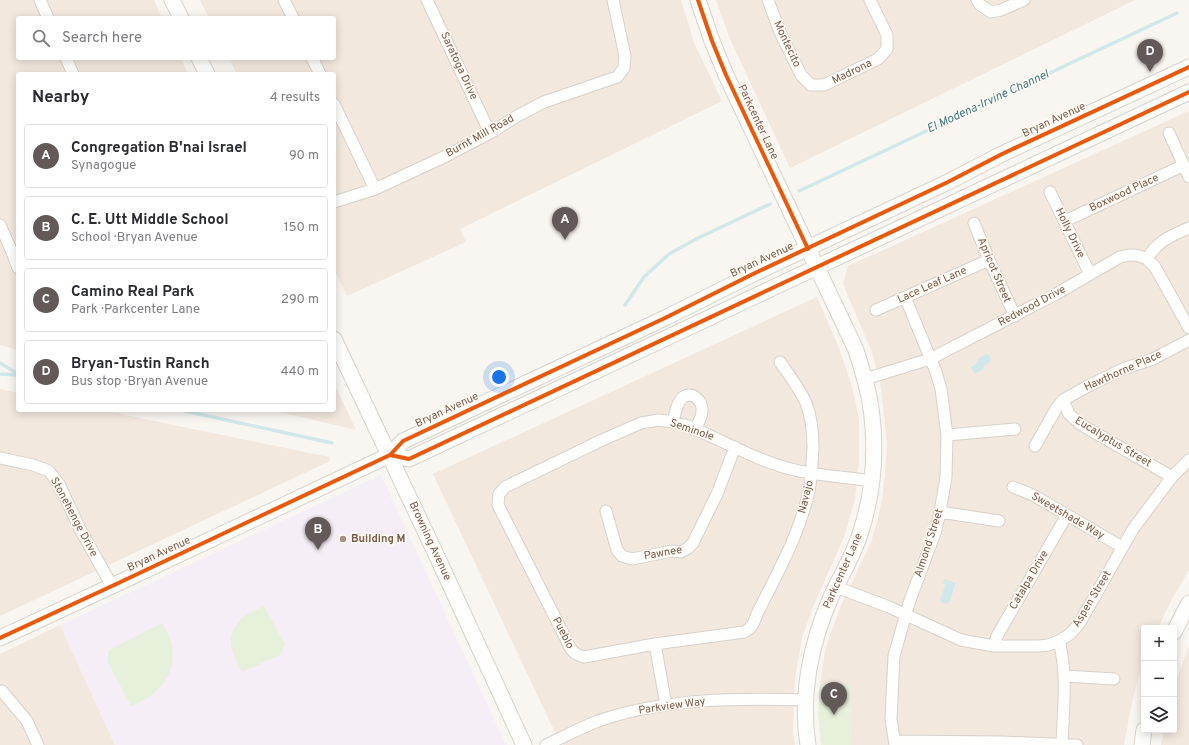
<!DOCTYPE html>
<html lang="en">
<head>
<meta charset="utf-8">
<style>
	:root { --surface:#fff; --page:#f2f2f3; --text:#2b2b33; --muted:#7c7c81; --line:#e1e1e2; --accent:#625958 }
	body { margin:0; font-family:Overpass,sans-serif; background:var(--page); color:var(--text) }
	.controls { position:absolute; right:12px; bottom:12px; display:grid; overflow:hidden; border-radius:4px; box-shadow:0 2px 10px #0003 }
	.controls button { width:36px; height:36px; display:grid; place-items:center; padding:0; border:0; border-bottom:1px solid var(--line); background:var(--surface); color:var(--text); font:20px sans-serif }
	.you { position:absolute; left:499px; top:377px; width:14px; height:14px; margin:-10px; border:3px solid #fff; border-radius:50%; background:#1a73e8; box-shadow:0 0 0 6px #1a73e833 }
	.badge { display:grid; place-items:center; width:26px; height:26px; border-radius:50%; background:var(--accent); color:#fff; font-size:13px; font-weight:700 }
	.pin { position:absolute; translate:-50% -33px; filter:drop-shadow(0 1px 2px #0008) }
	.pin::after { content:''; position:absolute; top:21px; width:14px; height:12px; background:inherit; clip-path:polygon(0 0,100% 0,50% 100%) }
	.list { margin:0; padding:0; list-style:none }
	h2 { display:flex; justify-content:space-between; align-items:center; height:52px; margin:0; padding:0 16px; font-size:17px }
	h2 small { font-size:13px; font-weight:400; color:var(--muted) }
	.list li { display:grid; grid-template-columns:26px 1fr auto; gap:12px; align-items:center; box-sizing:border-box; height:64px; margin:0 8px 8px; padding:0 8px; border:1px solid var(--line); border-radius:4px }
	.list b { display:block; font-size:15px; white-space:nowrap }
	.list p { margin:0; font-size:13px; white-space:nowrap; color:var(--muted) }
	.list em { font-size:13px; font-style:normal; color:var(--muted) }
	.icon { flex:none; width:22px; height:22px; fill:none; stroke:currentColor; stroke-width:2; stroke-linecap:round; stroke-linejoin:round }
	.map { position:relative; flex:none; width:1189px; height:745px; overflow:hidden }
	.search { position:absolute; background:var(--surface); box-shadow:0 2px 10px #0003; left:16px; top:16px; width:320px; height:44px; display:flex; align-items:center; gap:10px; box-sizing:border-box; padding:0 14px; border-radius:4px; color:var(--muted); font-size:15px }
	.panel { position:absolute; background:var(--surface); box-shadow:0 2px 10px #0003; left:16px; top:72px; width:320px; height:340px; border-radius:4px }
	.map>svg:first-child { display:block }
	.residential { fill:#f2e8de }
	.education { fill:#f6eef6 }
	.green { fill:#e7f0db }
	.water { fill:#d0e8ea }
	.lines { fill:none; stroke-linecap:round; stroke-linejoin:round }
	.stream { stroke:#d0e8ea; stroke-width:3.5 }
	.street-casing { stroke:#d7d1cb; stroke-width:13 }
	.secondary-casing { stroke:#d9d2cb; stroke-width:17 }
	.street { stroke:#fefefd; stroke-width:11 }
	.secondary { stroke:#fefefd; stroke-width:15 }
	.cycleway-casing { stroke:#fffaf3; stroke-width:6 }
	.cycleway { stroke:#e8590c; stroke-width:4 }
	.poi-dot { fill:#a69286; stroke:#fffaf3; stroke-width:1.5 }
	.labels { text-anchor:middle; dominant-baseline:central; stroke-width:3; stroke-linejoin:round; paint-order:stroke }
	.street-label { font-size:11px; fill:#7a5c4d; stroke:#fffaf3 }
	.poi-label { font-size:11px; font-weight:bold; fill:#7a5c4d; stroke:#fffaf3; text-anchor:start }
	.water-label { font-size:12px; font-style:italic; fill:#437c86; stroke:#fffaf3 }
</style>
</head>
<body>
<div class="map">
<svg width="1189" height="745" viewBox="0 0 1189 745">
	<rect width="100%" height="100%" fill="#f9f5f0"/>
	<!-- residential -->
	<path class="residential" d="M0,0H154L162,18H18V58H181L188,74H18V350L0,345Z
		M200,0H681L694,43L722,101L460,229L466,242L347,296L334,269V74H237L229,58H334V18H209Z
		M716,0H1135L790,168L730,39Z
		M1189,111V570L1172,599L1158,628H1144V661L1137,682L1132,702L1124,745H851L850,716L852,686L820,684L825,651L830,635L842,603L871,542L877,522L882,500L885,473L887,446L881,388L873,355L843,284L848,266Z
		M817,297L839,348L851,383L859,418V460L855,499L844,537L813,607L802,638L795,679L793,731L795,745H563L551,724L433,474Z
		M334,383L356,430L271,410H334Z
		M0,389L18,393V410H101L329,457L330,461L0,616Z
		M60,625L115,745H0V654Z
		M1189,646V745H1161L1164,730H1174V686Z"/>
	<!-- education -->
	<path class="education" d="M381,475L506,745H115L60,625Z"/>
	<!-- green -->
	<path class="green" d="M264,606L285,644L280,655L242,672C232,654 223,636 242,618C248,613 257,610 264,606Z
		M162,623C165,629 169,635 171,641C179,673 160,695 131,706L107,661L109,650Z
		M820,684L852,686L850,716L851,745H821L818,713Z"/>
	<!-- water -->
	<path class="water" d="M986,354L989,355L991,359L990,362L984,366L983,370L975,374L971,367L976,364L978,359Z
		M945,579L956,583L949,603L947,604L941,602L940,600L945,586L943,582Z"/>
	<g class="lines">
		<!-- stream -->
		<path class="stream" d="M799,191L1177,13
			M625,305L644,277L669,254L696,239L770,204
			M0,363L18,374
			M0,374L18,375
			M180,410L332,443"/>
		<defs>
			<path id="street" d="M40,0L48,18
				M284,0L293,18
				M427,0L490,133
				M768,0L780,32L801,75L811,85H824L878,59L887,49V35L870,0
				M977,0L980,5L991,12L1001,10L1024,0
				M66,58L73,74
				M312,58L320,74
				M334,104L375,189
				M1169,133L1189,177
				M1050,192L1090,274
				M334,202L375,189L446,156L490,133L519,115L544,102L617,77L624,68L625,56L613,0
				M1065,221L1184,165
				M974,223L989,260L1015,316
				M0,225L12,252L18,268
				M1147,259L1155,267L1189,328
				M876,310L989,260
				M780,362C789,375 800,389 806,403C812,418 813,433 813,448C812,460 812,473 810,485C802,531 777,573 757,614C754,623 752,628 744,632L655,644L584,657C574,654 571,651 567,641L498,505L499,494L505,487L600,441L641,423L659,420L673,422L685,425C721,439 758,462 795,470C820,476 846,477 871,481
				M865,379L930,359L1056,294L1120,257C1131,254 1136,254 1147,259C1157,241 1171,236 1189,228
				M1063,400L1069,414L1080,424L1172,477
				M673,422C675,415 676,404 682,398C691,390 703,400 702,411C702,417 698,424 695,429
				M947,435L1015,429
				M1035,446L1056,409L1063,400L1090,385L1123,369L1153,359L1189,340
				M0,458L33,465L49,471L59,484L80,529L112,586
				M1013,487L1033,495L1122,547
				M606,511L617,550L622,556L632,559L672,551L681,552L688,548L693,543L717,494L735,447
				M940,512L999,521
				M836,587L889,607L961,640L994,646H1039L1048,645L1059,641L1070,634L1079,624L1133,529L1172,477L1189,460
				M1059,641C1068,675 1063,710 1062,744
				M655,644L666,705
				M994,646L997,636L1067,515
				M1065,676L1114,679
				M2,691L27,721L38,745
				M895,741L1002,742L1077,745
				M546,745C563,737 580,728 598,721C665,698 736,698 805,700
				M895,745L891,719L894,656L909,603L935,533L940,512L946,477L947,435L941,389L936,372L905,297"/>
			<path id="secondary" d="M172,0L181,18
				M698,0L712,41L726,75L856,350C861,367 867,384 870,402C877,445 874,490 861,531C854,555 841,575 831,597C811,642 800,696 808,745
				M199,58L207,74
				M334,339L434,550L524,745
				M390,455L409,459L1189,92
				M1174,632L1189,603
				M0,638L112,586L390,455L403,441L665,318L755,273L948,182L1002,154L1189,67
				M1142,745L1144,730"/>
		</defs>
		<!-- street casing -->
		<use href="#street" class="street-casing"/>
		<!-- secondary casing -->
		<use href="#secondary" class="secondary-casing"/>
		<!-- street -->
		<use href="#street" class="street"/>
		<!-- secondary -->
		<use href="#secondary" class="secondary"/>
		<defs>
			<path id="cycleway" d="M698,0L712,41L726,75L808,249
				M390,455L409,459L1189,92
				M0,638L112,586L390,455L403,441L665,318L755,273L948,182L1002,154L1189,67"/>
		</defs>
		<!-- cycleway casing -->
		<use href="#cycleway" class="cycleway-casing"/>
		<!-- cycleway -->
		<use href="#cycleway" class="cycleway"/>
	</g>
	<!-- markers -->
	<circle class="poi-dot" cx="343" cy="539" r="4"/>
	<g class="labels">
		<!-- street labels -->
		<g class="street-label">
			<text transform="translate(787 44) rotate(65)">Montecito</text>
			<text transform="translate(459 66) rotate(65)">Saratoga Drive</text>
			<text transform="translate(852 72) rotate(-26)">Madrona</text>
			<text transform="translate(1054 120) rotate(-25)">Bryan Avenue</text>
			<text transform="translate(758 122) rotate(65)">Parkcenter Lane</text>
			<text transform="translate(480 136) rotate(-29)">Burnt Mill Road</text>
			<text transform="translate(1124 193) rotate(-25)">Boxwood Place</text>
			<text transform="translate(1070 233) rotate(64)">Holly Drive</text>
			<text transform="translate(762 260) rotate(-25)">Bryan Avenue</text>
			<text transform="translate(994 270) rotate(67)">Apricot Street</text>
			<text transform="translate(932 285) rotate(-24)">Lace Leaf Lane</text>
			<text transform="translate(1032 306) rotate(-28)">Redwood Drive</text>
			<text transform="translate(1123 371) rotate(-24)">Hawthorne Place</text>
			<text transform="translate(447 410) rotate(-25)">Bryan Avenue</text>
			<text transform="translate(692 430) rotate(19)">Seminole</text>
			<text transform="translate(1113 442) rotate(31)">Eucalyptus Street</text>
			<text transform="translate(806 497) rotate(-76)">Navajo</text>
			<text transform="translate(1068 516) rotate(30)">Sweetshade Way</text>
			<text transform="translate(74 517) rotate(62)">Stonehenge Drive</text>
			<text transform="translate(430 541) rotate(65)">Browning Avenue</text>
			<text transform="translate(929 543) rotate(-72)">Almond Street</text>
			<text transform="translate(663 553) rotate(-10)">Pawnee</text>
			<text transform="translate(159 554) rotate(-25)">Bryan Avenue</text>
			<text transform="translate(843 571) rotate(-66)">Parkcenter Lane</text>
			<text transform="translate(1029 580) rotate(-60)">Catalpa Drive</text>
			<text transform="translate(1092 599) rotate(-59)">Aspen Street</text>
			<text transform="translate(563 633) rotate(63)">Pueblo</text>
			<text transform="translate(672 706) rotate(-8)">Parkview Way</text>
		</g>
		<!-- poi labels -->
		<g class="poi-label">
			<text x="351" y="539">Building M</text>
		</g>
		<!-- water labels -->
		<g class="water-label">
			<text transform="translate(988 102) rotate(-25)">El Modena-Irvine Channel</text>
		</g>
	</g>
</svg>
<div class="controls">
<button>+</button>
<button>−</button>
<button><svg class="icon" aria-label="layers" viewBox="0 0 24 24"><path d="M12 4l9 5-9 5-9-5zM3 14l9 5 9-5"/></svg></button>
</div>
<div class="you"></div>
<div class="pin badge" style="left:565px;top:240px">A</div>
<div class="pin badge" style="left:318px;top:550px">B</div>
<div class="pin badge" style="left:834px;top:715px">C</div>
<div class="pin badge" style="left:1150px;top:72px">D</div>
<div class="search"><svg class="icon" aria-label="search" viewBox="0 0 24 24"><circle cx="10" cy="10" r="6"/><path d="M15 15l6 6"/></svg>Search here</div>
<section class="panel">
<h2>Nearby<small>4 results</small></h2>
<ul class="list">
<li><span class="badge">A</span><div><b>Congregation B'nai Israel</b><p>Synagogue</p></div><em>90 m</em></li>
<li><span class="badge">B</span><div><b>C. E. Utt Middle School</b><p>School · Bryan Avenue</p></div><em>150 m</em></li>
<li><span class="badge">C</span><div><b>Camino Real Park</b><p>Park · Parkcenter Lane</p></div><em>290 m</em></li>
<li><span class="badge">D</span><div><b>Bryan-Tustin Ranch</b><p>Bus stop · Bryan Avenue</p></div><em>440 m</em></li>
</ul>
</section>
</div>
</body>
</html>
